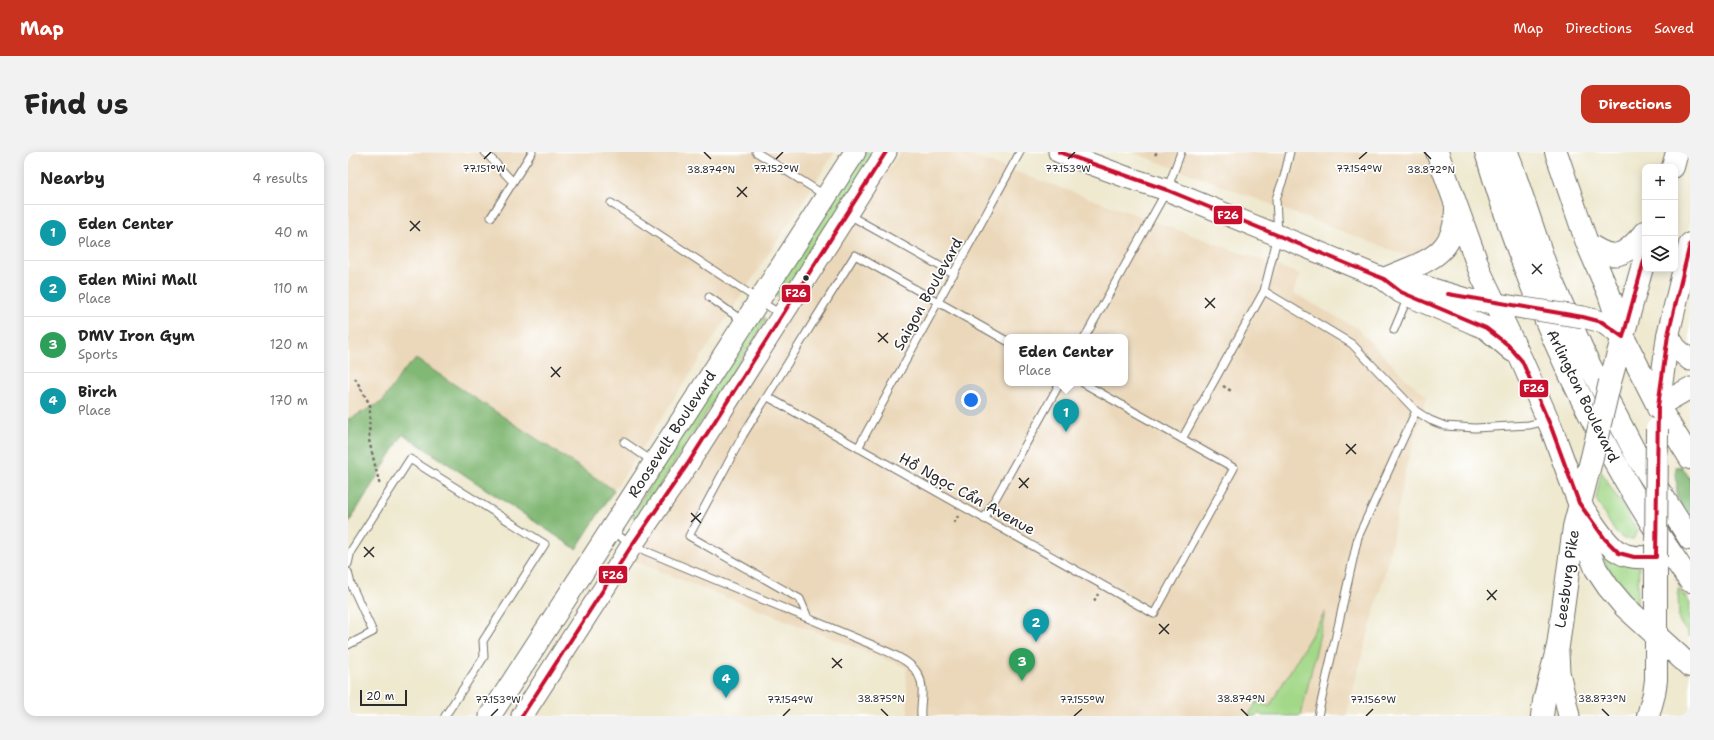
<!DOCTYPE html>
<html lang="en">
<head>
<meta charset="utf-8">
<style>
	:root { --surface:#fff; --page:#f2f2f2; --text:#222; --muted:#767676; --line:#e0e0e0; --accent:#c8321e }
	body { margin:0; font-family:"Shantell Sans",sans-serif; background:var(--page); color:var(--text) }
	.controls { position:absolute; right:12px; top:12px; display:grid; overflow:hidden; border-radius:8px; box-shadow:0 2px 10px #0003 }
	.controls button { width:36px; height:36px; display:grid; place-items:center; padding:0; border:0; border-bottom:1px solid var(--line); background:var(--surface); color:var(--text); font:20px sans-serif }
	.scale { position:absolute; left:12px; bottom:10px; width:47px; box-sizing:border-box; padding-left:4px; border:2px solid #2b2b2b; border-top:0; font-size:11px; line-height:14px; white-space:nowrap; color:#2b2b2b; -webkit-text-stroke:3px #fff; paint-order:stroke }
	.you { position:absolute; left:623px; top:248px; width:14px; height:14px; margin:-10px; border:3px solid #fff; border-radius:50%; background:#1a73e8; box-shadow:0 0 0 6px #1a73e833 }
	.badge { display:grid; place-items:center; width:26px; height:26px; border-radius:50%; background:var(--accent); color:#fff; font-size:13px; font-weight:700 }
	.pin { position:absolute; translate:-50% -33px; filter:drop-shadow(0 1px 2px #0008) }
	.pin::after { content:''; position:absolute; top:21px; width:14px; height:12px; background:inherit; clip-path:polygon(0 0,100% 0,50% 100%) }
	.popup { position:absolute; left:656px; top:182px; width:124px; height:52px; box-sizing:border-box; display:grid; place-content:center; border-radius:8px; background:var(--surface); filter:drop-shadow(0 1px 3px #0005); font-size:13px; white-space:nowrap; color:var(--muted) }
	.popup b { font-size:15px; color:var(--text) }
	.popup::after { content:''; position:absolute; left:50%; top:100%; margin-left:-8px; border:8px solid transparent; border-top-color:var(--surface) }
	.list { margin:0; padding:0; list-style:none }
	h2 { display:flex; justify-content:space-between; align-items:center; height:52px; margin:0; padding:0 16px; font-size:17px }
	h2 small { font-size:13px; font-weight:400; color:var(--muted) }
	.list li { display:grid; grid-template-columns:26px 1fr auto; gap:12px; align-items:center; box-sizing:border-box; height:56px; padding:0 16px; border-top:1px solid var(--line) }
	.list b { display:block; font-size:15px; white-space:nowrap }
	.list p { margin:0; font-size:13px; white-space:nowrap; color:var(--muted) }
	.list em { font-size:13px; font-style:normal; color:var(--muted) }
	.icon { flex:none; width:22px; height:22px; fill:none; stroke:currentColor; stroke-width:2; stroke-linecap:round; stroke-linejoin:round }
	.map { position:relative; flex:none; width:1342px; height:564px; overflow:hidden; border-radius:12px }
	header { display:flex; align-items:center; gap:24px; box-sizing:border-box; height:56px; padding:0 20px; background:var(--accent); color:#fff }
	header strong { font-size:19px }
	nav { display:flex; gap:22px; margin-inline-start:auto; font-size:14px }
	.intro { display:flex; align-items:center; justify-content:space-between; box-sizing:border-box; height:96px; padding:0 24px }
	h1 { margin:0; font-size:28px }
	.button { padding:10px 18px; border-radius:12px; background:var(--accent); color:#fff; font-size:14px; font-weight:700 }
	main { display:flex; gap:24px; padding:0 24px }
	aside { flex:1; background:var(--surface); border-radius:12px; box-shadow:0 2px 10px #0003 }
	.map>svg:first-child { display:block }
	.built { fill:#ebd8ba; fill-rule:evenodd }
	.green { fill:#a3d888; stroke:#67825a }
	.forest { fill:#82b874; stroke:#567250 }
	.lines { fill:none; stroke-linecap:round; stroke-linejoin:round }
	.lane-casing { stroke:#706e65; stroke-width:9 }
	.secondary-casing { stroke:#706e65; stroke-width:23 }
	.primary-casing { stroke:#706e65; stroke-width:24 }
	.highway-casing { stroke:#706e65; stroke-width:24 }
	.path { stroke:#706e65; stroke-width:2.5; stroke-dasharray:3 3; stroke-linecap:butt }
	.lane { stroke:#fff; stroke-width:7 }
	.secondary { stroke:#fff; stroke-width:21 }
	.primary { stroke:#fff; stroke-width:22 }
	.highway { stroke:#fff; stroke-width:22 }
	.secondary-bridge-casing { stroke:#706e65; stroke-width:23; stroke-linecap:butt }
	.primary-bridge-casing { stroke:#706e65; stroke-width:24; stroke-linecap:butt }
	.secondary-bridge { stroke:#fff; stroke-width:21 }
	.primary-bridge { stroke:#fff; stroke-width:22 }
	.bus-1-casing { stroke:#fff; stroke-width:7 }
	.bus-1 { stroke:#c8102e; stroke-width:4 }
	.ticks { fill:none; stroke:#2b2b2b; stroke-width:1.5 }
	.bus-dot { fill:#2b2b2b; stroke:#fff; stroke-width:1.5 }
	.labels { text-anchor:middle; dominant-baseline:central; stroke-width:3.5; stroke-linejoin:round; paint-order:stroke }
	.street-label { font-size:15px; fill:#2b2b2b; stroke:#fff }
	.ticks-label { font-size:10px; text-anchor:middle; fill:#2b2b2b; stroke:#fff; stroke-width:3.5; stroke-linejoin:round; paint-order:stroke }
	.line-badge { stroke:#fff; stroke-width:1.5 }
	.badge-label { font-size:11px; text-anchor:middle; font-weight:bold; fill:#fff }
</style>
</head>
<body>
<header>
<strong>Map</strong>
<nav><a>Map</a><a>Directions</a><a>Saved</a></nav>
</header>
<div class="intro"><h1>Find us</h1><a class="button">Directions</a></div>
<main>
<aside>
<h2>Nearby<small>4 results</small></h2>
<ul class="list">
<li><span class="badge" style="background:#0f9aa8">1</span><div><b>Eden Center</b><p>Place</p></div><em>40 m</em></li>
<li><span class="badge" style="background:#0f9aa8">2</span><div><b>Eden Mini Mall</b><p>Place</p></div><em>110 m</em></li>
<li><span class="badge" style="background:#2e9e5b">3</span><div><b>DMV Iron Gym</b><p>Sports</p></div><em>120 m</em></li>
<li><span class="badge" style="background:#0f9aa8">4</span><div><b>Birch</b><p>Place</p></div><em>170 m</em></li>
</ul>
</aside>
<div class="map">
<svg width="1342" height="564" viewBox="0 0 1342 564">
	<rect width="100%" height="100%" fill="#fff"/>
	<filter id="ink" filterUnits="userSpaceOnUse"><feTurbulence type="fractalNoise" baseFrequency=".025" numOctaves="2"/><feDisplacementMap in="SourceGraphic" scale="8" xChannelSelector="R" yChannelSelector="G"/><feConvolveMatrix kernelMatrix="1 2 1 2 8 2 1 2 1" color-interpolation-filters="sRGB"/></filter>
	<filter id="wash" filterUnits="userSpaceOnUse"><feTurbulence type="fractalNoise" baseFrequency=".012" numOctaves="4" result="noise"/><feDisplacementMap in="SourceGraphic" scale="16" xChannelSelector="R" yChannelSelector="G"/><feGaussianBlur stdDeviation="0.9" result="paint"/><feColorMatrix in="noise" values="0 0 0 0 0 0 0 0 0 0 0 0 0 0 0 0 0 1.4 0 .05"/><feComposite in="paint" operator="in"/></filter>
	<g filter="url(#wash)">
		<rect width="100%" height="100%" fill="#efe9d0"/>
		<!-- built -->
		<path class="built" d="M0,0H487L228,397L37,270L0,328Z
			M553,0H613L952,122L945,141L1009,176L1058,227L1079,244L1057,319L1041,405L998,564H560L558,515L285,409L511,58ZM659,185H777V231H659Z
			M784,0H1080L1097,54L1100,75L1079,101L1059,104Z"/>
		<!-- green -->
		<path class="green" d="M517,0H529L434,147L424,141Z
			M411,165L417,166V170L291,365L286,366L284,362Z
			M1253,319L1290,380L1285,387H1276L1267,380L1248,347Z
			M1249,395L1291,415L1289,454L1268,431Z
			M1330,436L1342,451V485L1331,469Z
			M977,460L953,564H915L911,561L908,564H900L909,550H912L921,555Z"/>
		<!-- forest -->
		<path class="forest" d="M68,207L266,338L228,397L55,282L0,372V266L1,267L34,250L55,219Z
			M1333,314L1342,327V365L1329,346L1328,315Z"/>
	</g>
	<g filter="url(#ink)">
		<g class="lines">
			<defs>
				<path id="lane" d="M137,0L165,30
					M408,0L478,44
					M263,51L432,162
					M501,63L606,122
					M143,65L184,0
					M916,139L1004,192L1068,259L1082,268L1097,274L1127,276L1181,273L1198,269
					M361,145L395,169
					M1046,178L1060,145
					M737,185L819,38L833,0
					M420,245L806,462L886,316L735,231
					M834,287L916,139L930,83L928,47L936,25L942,0
					M276,290L304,309
					M510,296L672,0
					M636,367L712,231
					M264,379L284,393L300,400L527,494C546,503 573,511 574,536C575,545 572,554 573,564
					M0,412L3,399L62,307L197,392L135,489L136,505L97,564
					M0,420L3,432L25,480L0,493
					M460,466L452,447L341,384L395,283L507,103L659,189
					M970,564L1010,385L1068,259"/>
				<path id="secondary" d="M711,0L778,25L819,38L1036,127L1058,129L1118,147L1175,156
					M1235,165L1254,170L1275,185
					M1320,183L1328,196L1342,208
					M1310,254L1342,236
					M1210,500L1211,520L1221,564
					M142,564L507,0
					M174,564L284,393L339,313L538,0"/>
				<path id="primary" d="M1089,0L1133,122L1174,209L1203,275L1231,351L1236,386L1248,417L1260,435L1276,454L1342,514
					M1208,0L1239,91L1261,142L1275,185L1310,254L1342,306
					M1325,15L1329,0
					M1108,57C1107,106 1074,110 1036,127L1053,140L1138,176L1165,199
					M1239,91C1266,111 1277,104 1297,80
					M1262,230L1297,105
					M1310,256L1320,183L1342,92
					M1233,354C1243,367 1257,393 1271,400C1282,407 1296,405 1308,405V528L1306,542L1300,564
					M1194,564L1196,549L1210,494L1226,375L1243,309"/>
				<path id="highway" d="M1138,0C1183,153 1250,299 1342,429
					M1159,0L1200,121L1239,208L1289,304L1342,387"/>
			</defs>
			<!-- lane casing -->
			<use href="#lane" class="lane-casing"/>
			<!-- secondary casing -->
			<use href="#secondary" class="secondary-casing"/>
			<!-- primary casing -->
			<use href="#primary" class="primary-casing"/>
			<!-- highway casing -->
			<use href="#highway" class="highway-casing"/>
			<!-- path -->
			<path class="path" d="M807,3L809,0
				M7,226L22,253L21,288L32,334
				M875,234L885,240
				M606,371L610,364
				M746,449L750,442"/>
			<!-- lane -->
			<use href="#lane" class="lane"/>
			<!-- secondary -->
			<use href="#secondary" class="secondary"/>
			<!-- primary -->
			<use href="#primary" class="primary"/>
			<!-- highway -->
			<use href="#highway" class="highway"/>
			<defs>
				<path id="secondary-bridge" d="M1175,156L1235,165"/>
				<path id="primary-bridge" d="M1243,309L1262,230
					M1308,405L1309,277"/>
			</defs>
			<!-- secondary-bridge casing -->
			<use href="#secondary-bridge" class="secondary-bridge-casing"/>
			<!-- primary-bridge casing -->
			<use href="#primary-bridge" class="primary-bridge-casing"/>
			<!-- secondary-bridge -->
			<use href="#secondary-bridge" class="secondary-bridge"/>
			<!-- primary-bridge -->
			<use href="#primary-bridge" class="primary-bridge"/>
			<defs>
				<path id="bus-1" d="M711,0L819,38L1036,127L1053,140L1138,176L1160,193L1174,209L1203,275L1231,351L1257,387L1271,401L1286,405H1308L1310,254L1320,183L1342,92
					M1100,142L1235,165L1254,170L1275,185L1297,105
					M174,564L284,393L339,313L538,0"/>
			</defs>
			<!-- bus-1 casing -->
			<use href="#bus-1" class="bus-1-casing"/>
			<!-- bus-1 -->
			<use href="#bus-1" class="bus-1"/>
		</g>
	</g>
	<!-- ticks -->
	<path class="ticks" d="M356,0L363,7M1076,0L1083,7M136,7L143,0M428,7L435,0M720,7L727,0M1011,7L1019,0M389,35L399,45M389,45L399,35M62,69L72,79M62,79L72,69M1184,112L1194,122M1184,122L1194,112M857,146L867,156M857,156L867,146M530,181L540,191M530,190L540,181M203,215L212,225M203,225L213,215M998,292L1008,302M998,302L1008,292M671,326L680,336M671,336L681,326M343,361L353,371M343,370L353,361M16,395L26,405M16,405L26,395M1139,438L1148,448M1139,448L1149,438M811,472L821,482M811,482L821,472M484,506L494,516M484,516L494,507M533,557L540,564M893,557L900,564M1254,557L1261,564M143,564L150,557M435,564L442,557M726,564L734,557M1018,564L1025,557"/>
	<!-- markers -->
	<circle class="bus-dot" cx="458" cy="126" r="3.5"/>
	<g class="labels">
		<!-- street labels -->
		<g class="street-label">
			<text transform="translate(580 142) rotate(-61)">Saigon Boulevard</text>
			<text transform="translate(1235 244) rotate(64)">Arlington Boulevard</text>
			<text transform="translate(324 282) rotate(-57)">Roosevelt Boulevard</text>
			<text transform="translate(619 342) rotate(29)">Hồ Ngọc Cẩn Avenue</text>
			<text transform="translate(1219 427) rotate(-82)">Leesburg Pike</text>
		</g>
	</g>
	<g class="ticks-label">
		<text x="136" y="20">77.151°W</text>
		<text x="428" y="20">77.152°W</text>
		<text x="720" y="20">77.153°W</text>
		<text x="1011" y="20">77.154°W</text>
		<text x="363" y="21">38.874°N</text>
		<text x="1083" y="21">38.872°N</text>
		<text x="533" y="550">38.875°N</text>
		<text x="893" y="550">38.874°N</text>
		<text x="1254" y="550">38.873°N</text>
		<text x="150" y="551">77.153°W</text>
		<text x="442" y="551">77.154°W</text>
		<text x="734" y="551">77.155°W</text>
		<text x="1025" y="551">77.156°W</text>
	</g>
	<g class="line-badge">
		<rect x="865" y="53" width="30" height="20" rx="4" fill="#c8102e"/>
		<rect x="433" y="132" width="30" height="19" rx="4" fill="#c8102e"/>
		<rect x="1171" y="227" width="30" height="19" rx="4" fill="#c8102e"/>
		<rect x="250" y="413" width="30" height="19" rx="4" fill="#c8102e"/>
	</g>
	<g class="badge-label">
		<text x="880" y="67">F26</text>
		<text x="448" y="145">F26</text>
		<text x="1186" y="240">F26</text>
		<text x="265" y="427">F26</text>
	</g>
</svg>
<div class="controls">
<button>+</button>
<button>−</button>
<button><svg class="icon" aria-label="layers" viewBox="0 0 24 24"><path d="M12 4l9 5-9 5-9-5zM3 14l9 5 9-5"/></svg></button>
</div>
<div class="scale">20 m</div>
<div class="you"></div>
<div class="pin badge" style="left:718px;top:280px;background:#0f9aa8">1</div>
<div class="popup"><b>Eden Center</b>Place</div>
<div class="pin badge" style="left:688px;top:490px;background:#0f9aa8">2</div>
<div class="pin badge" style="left:674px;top:529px;background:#2e9e5b">3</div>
<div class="pin badge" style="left:378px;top:546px;background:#0f9aa8">4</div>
</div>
</main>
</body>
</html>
